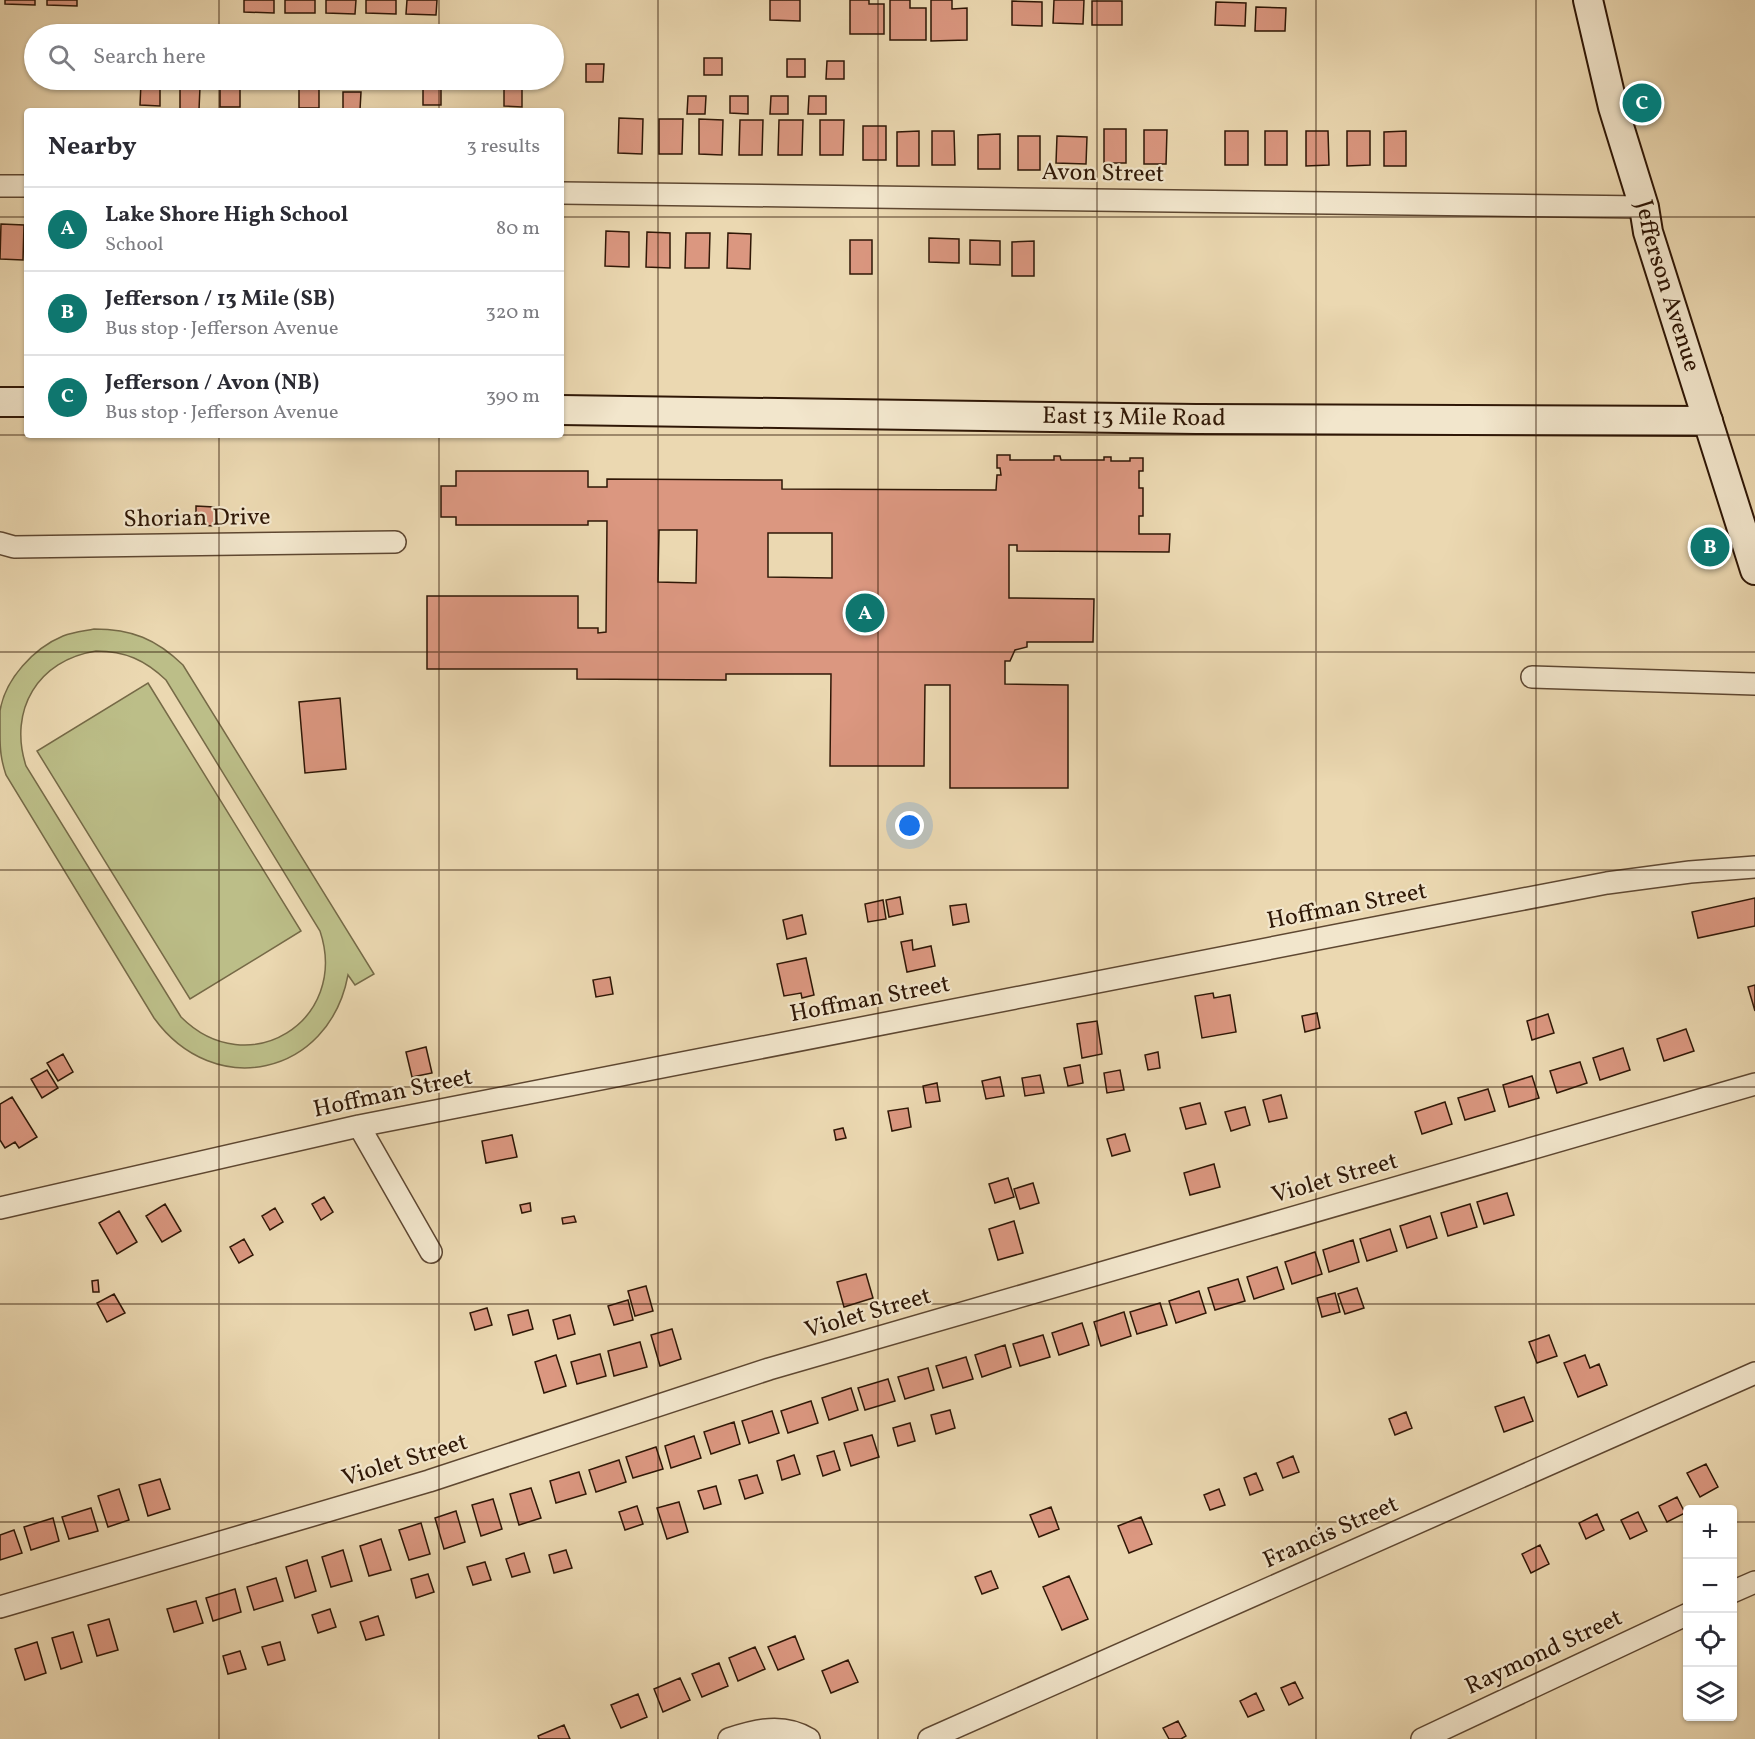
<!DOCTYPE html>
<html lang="en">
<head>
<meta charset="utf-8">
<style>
	:root { --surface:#fff; --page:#f2f2f3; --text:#2b2b33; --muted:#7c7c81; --line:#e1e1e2; --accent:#0f766e }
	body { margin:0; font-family:Vollkorn,serif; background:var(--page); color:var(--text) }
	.controls { position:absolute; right:18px; bottom:18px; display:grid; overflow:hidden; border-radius:6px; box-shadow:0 2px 4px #0004 }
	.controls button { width:54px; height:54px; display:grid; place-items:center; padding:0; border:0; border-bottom:2px solid var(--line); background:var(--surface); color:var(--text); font:30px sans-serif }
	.you { position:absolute; left:910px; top:826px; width:21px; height:21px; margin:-15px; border:4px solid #fff; border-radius:50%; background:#1a73e8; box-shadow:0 0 0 9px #1a73e833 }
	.badge { display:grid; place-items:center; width:39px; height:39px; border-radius:50%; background:var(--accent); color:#fff; font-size:20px; font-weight:700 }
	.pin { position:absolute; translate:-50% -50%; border:3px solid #fff; box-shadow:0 2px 6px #0006 }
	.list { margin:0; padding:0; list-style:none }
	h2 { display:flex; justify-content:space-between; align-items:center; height:78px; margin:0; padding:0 24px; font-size:26px }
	h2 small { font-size:20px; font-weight:400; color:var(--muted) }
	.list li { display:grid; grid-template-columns:39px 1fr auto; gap:18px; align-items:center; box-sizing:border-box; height:84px; padding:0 24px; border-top:2px solid var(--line) }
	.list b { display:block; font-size:22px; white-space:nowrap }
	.list p { margin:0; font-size:20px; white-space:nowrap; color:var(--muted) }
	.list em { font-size:20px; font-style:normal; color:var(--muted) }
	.icon { flex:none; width:33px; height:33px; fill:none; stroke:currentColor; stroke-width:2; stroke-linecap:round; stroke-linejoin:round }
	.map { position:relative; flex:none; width:1755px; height:1739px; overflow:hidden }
	.search { position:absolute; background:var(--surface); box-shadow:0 2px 4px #0004; left:24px; top:24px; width:540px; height:66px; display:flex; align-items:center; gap:15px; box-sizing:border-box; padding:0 21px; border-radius:33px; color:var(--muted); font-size:22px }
	.panel { position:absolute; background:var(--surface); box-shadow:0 2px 4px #0004; left:24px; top:108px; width:540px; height:330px; border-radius:6px }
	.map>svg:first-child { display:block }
	.green { fill:#bcbe88; stroke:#766a47; stroke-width:1.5; fill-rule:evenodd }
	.building { fill:#db9780; stroke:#2f1706; stroke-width:1.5; fill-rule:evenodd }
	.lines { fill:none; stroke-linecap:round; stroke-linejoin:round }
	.minor-casing { stroke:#5e4731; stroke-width:24 }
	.secondary-casing { stroke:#2f1706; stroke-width:32 }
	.minor { stroke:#f2e6cc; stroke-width:21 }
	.secondary { stroke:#f2e6cc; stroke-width:28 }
	.grid { fill:none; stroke:#2f1706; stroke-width:1.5; stroke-opacity:0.55 }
	.labels { text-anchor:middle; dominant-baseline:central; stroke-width:4.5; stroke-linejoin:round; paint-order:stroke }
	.street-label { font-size:24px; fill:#2f1706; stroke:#f2e6cc }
</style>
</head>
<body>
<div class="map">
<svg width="1755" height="1739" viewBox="0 0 1755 1739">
	<rect width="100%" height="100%" fill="#ebd8b1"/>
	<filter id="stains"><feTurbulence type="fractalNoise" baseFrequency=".00333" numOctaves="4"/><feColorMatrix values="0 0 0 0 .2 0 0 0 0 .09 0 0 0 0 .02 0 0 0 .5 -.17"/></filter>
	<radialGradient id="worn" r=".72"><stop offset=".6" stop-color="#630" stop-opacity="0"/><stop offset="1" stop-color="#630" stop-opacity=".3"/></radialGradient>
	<!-- green -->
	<path class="green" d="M94,629C132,629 156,639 183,665L374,974L355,985L348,975C329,1076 214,1101 154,1018L6,775C1,760 0,750 0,734C0,727 0,719 0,711C5,679 34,648 63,636C73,632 84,631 94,629ZM96,651C125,651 145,660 166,680L320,931C350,1021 248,1084 181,1017L26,766C8,710 38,660 96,651Z
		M148,683L301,931L190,999L37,751Z"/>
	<!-- building -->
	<path class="building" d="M5,0H35V5L5,4Z
		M47,0H77V6L47,5Z
		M244,0H274V13L244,12Z
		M285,0H315V13H285Z
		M326,0H356L355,14L326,13Z
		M366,0H396V14L366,13Z
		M407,0H437L436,15L406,14Z
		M770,0H800V21L770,20Z
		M850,0H869V4H884V34H850Z
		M890,0H910V8H926V40H890Z
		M931,0H952V9L967,8V40L931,41Z
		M1054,0H1084L1083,24L1053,23Z
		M1012,1L1042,2V26L1012,25Z
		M1092,1H1122V25H1092Z
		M1216,2L1246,3L1245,26L1215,25Z
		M1256,7L1286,8L1285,31H1255Z
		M704,58H722V75H704Z
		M787,59H805V77H787Z
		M827,61H844V79H826Z
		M586,64H604L603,82H586Z
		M141,83H160V106L140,105Z
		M220,84L240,85V107H220Z
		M299,85L319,86V108H299Z
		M180,87H200L199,110L180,109Z
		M423,87H441V105H423Z
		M504,89H522V107L504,106Z
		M343,92H361L360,110L343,109Z
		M688,96H706L705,114H687Z
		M730,96H748V114L730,113Z
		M771,96H788V114H770Z
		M809,96H826V114H808Z
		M619,118L643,119L642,154L618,153Z
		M659,119H683L682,154H659Z
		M699,119L723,120L722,155L699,154Z
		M740,120H763L762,155H739Z
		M779,120H803L802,155H778Z
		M820,120H844L843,155H820Z
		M863,126H886V160H863Z
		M1104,129H1126V163H1104Z
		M1144,130H1167L1166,164H1144Z
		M919,131V166H897V132Z
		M932,131H954L955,165H932Z
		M1225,131H1248V165H1225Z
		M1265,131H1287V165H1265Z
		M1306,131H1328L1329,165L1306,166Z
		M1347,131H1370V165L1347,166Z
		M1406,131V166H1384V132Z
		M1000,134V169H978V135Z
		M1018,136H1040V170H1018Z
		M1057,136L1087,137L1086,164L1056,163Z
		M1,224L24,225L23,260L0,259Z
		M606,231L629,232V267L605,266Z
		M647,232L670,233V268L646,267Z
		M686,233H710L709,268H685Z
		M728,233L751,234L750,269L727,268Z
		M929,238L959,239V263L929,262Z
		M850,240H872V274H850Z
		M970,240L1000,241V265L970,264Z
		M1034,241V276H1012V242Z
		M997,455H1010V460H1054V456H1060L1061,460H1104V457H1111V461H1130V458H1143V471H1139V488H1143V516H1139V534H1170L1169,552L1017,551V545H1009V598L1094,599L1093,642H1027V647L1015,650L1010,661H1005V684L1068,685V788H950V685H925L924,766H830L831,674H726V680L577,679V669H427V596H578V628H598V633L606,632L607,521H588V525H456V517H441V486H456V471H588V487H607V479L782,480V489L996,490L997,475H1001L1000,468H997ZM659,530H697L696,583L658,582ZM768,533H832V578L768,577Z
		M196,506L214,507V526L196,525Z
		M340,698L346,769L305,773L299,702Z
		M900,897L903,914L889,917L886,900Z
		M1755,898V926L1698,938L1692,912Z
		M883,900L886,919L868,922L865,904Z
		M966,904L969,922L953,925L950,906Z
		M802,915L806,934L787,939L783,920Z
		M912,940L913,950L931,946L935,966L907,972L901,942Z
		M806,958L814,995L802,998L801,993L784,996L777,964Z
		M610,977L613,994L596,997L593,980Z
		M1755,985V1011L1748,987Z
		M1213,993L1214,998L1230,995L1236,1032L1202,1038L1195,996Z
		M1317,1013L1320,1028L1305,1032L1302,1016Z
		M1548,1014L1554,1033L1532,1040L1527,1021Z
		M1097,1021L1102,1054L1082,1058L1077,1024Z
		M1686,1029L1694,1051L1664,1061L1657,1039Z
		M426,1047L432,1073L412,1077L406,1052Z
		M1623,1048L1630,1070L1600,1080L1593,1058Z
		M1158,1052L1160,1068L1148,1070L1145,1055Z
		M63,1054L73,1072L58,1081L47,1063Z
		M1580,1062L1587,1083L1557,1093L1550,1071Z
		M1080,1065L1083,1083L1068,1086L1064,1068Z
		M47,1070L58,1088L42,1098L31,1079Z
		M1120,1070L1124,1090L1107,1093L1104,1073Z
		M1040,1075L1044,1093L1025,1096L1022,1078Z
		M1532,1076L1539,1098L1509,1107L1503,1085Z
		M1000,1077L1004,1096L986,1099L982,1081Z
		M937,1083L940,1101L926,1103L923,1086Z
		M1488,1089L1495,1111L1465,1120L1458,1098Z
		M1281,1095L1287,1118L1269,1122L1263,1100Z
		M12,1097L37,1137L19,1148L15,1142L5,1148L0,1140V1104Z
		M1445,1102L1452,1124L1422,1134L1415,1112Z
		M1200,1103L1206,1124L1186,1129L1180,1108Z
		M1245,1107L1250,1125L1231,1131L1225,1112Z
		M908,1108L911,1127L892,1131L888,1111Z
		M843,1128L846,1138L836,1140L834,1130Z
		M1125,1134L1130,1151L1112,1156L1107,1139Z
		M512,1135L517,1157L486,1163L482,1141Z
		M1214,1164L1220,1187L1190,1195L1184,1173Z
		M1008,1178L1014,1197L995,1203L989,1184Z
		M1033,1183L1039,1203L1020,1209L1014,1189Z
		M1507,1193L1514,1215L1484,1224L1477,1202Z
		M324,1197L333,1212L321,1220L312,1204Z
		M530,1203L531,1211L522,1213L520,1205Z
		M165,1204L181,1231L162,1242L146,1216Z
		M1470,1204L1477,1227L1448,1236L1441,1213Z
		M275,1208L283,1222L270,1230L262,1216Z
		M119,1211L137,1242L117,1254L99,1223Z
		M574,1216L576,1222L563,1224L562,1218Z
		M1430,1216L1437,1238L1407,1248L1400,1226Z
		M1014,1221L1023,1253L998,1260L989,1229Z
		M1390,1229L1397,1251L1367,1261L1360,1239Z
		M244,1239L253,1255L239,1263L230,1247Z
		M1353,1240L1359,1262L1329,1272L1323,1250Z
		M1315,1252L1322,1274L1292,1284L1285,1262Z
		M1277,1267L1284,1289L1254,1299L1247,1277Z
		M866,1274L873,1298L844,1307L837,1282Z
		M1238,1279L1245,1301L1215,1310L1208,1288Z
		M98,1280L99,1292H93L92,1281Z
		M646,1286L653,1311L635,1316L628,1291Z
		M1357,1288L1364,1308L1345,1314L1338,1294Z
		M1199,1291L1206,1313L1176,1323L1169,1301Z
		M1335,1293L1340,1312L1322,1317L1317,1298Z
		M114,1294L125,1313L107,1322L97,1303Z
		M628,1300L633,1320L614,1325L608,1306Z
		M1160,1303L1167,1325L1137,1334L1130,1312Z
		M487,1308L492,1325L475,1330L470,1313Z
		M528,1310L533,1329L513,1335L508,1315Z
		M1124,1312L1131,1336L1101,1346L1094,1322Z
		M570,1315L575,1334L558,1339L553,1320Z
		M1082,1323L1089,1345L1059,1355L1052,1333Z
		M672,1329L681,1359L660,1366L651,1335Z
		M1043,1335L1050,1357L1020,1366L1013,1344Z
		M1549,1335L1557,1356L1537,1363L1529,1342Z
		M640,1342L647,1367L614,1376L608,1351Z
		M1005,1345L1011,1367L982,1377L975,1355Z
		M600,1354L606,1376L577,1384L571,1362Z
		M556,1355L566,1386L544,1393L535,1362Z
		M1585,1355L1590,1368L1599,1364L1607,1385L1578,1397L1564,1363Z
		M966,1357L973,1379L943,1388L936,1366Z
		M928,1368L934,1390L905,1399L898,1377Z
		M888,1379L895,1401L865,1410L858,1388Z
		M851,1388L858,1410L829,1420L822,1398Z
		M1524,1397L1533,1421L1504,1432L1495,1407Z
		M811,1401L818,1423L788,1433L781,1411Z
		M950,1410L955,1428L936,1434L931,1415Z
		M772,1411L779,1433L749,1443L742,1421Z
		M1406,1412L1412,1428L1395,1435L1389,1419Z
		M734,1422L740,1444L711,1454L704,1432Z
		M910,1423L915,1441L898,1446L893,1428Z
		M872,1435L879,1457L851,1466L844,1443Z
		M694,1436L701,1458L671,1468L665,1446Z
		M656,1447L663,1469L633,1478L626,1457Z
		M834,1451L840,1470L823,1476L817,1456Z
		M794,1455L800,1474L782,1480L777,1461Z
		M1293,1456L1299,1472L1283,1478L1277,1463Z
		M619,1460L626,1482L596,1492L589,1470Z
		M1706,1464L1718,1487L1700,1497L1687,1473Z
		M579,1472L586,1494L556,1503L550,1481Z
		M1256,1473L1263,1490L1250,1495L1244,1478Z
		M757,1475L763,1493L745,1499L739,1480Z
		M160,1479L170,1509L148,1516L139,1485Z
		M716,1486L721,1504L704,1509L698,1491Z
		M531,1488L541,1518L519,1525L510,1494Z
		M119,1489L129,1520L108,1527L98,1496Z
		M1219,1489L1225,1505L1210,1510L1204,1495Z
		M1677,1497L1685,1513L1667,1522L1659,1506Z
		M493,1499L502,1529L481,1536L472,1505Z
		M679,1502L688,1532L667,1539L657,1508Z
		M637,1506L643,1524L625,1530L619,1512Z
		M1051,1507L1059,1529L1039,1537L1030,1515Z
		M91,1508L98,1531L69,1539L62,1517Z
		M456,1511L465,1542L444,1549L435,1518Z
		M1638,1512L1647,1531L1630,1539L1621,1520Z
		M1597,1514L1604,1530L1586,1539L1579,1523Z
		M1141,1517L1152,1544L1129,1553L1118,1526Z
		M53,1518L59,1541L31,1550L24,1527Z
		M421,1523L430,1554L409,1560L399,1530Z
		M14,1530L22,1553L0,1560V1535Z
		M381,1539L391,1570L369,1576L360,1546Z
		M1540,1545L1549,1564L1531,1573L1522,1554Z
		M343,1550L352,1581L331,1587L322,1557Z
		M566,1550L572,1568L554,1573L549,1555Z
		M524,1553L530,1572L512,1577L506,1559Z
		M307,1560L316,1591L295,1598L286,1567Z
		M485,1562L491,1580L473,1585L467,1567Z
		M991,1571L998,1588L982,1594L975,1577Z
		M428,1574L434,1592L416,1598L411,1579Z
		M1069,1576L1088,1619L1062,1630L1043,1587Z
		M276,1578L283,1601L254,1610L247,1587Z
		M235,1589L241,1612L213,1621L206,1598Z
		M196,1601L203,1623L174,1632L167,1609Z
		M330,1609L336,1627L318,1633L312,1615Z
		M378,1616L384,1635L366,1640L360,1622Z
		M109,1619L118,1650L97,1656L88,1625Z
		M73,1632L82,1662L61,1669L52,1638Z
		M795,1636L804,1659L778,1670L768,1647Z
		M37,1642L46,1673L25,1680L15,1649Z
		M280,1642L285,1660L268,1665L262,1647Z
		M755,1647L765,1669L738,1681L729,1658Z
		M240,1651L246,1669L228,1674L223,1656Z
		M848,1660L858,1682L831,1693L822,1671Z
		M719,1663L728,1686L702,1697L692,1674Z
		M680,1678L690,1700L663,1712L654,1689Z
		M1295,1682L1303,1698L1289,1705L1281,1688Z
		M1256,1693L1264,1710L1248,1717L1240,1701Z
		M638,1694L647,1717L621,1728L611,1705Z
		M1178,1721L1186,1736L1181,1739H1169L1163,1728Z
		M564,1725L570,1739H539L538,1736Z"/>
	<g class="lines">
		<defs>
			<path id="minor" d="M0,186H27
				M561,193L1644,207
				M0,543L14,547L395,542
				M1532,677L1755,684
				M359,1126L431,1252
				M0,1208L359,1126L1487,906L1607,883L1690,872L1755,867
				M1732,1592L1755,1582
				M0,1607L429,1481L769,1369L1755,1084
				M729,1739C756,1730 783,1723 809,1739
				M929,1739L1755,1373
				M1422,1739L1688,1614"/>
			<g id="secondary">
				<path id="s1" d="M1588,0L1613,107L1644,207L1648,232L1755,570"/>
				<path d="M0,402H27"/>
				<path id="s2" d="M561,410L1196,419L1708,421"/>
			</g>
		</defs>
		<!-- minor casing -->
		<use href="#minor" class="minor-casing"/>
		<!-- secondary casing -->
		<use href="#secondary" class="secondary-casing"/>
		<!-- minor -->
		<use href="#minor" class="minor"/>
		<!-- secondary -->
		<use href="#secondary" class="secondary"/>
	</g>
	<!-- grid -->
	<path class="grid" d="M219,0V34M439,0V34M658,0V1739M878,0V1739M1097,0V1739M1316,0V1739M1536,0V1739M219,80V111M439,80V111M0,217H27M561,217H1755M0,435H27M219,435V1739M439,435V1739M561,435H1755M0,652H1755M0,870H1755M0,1087H1755M0,1304H1755M0,1522H1688M1732,1522H1755"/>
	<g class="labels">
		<!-- street labels -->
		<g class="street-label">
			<text transform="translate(1103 174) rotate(1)">Avon Street</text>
			<text stroke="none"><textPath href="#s1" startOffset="297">Jefferson Avenue</textPath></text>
			<text stroke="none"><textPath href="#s2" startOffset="573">East 13 Mile Road</textPath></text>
			<text transform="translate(197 519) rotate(-1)">Shorian Drive</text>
			<text transform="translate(1347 907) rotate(-11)">Hoffman Street</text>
			<text transform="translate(870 1000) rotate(-11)">Hoffman Street</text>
			<text transform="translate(393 1094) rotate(-12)">Hoffman Street</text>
			<text transform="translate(1335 1179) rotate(-16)">Violet Street</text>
			<text transform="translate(868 1314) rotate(-16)">Violet Street</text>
			<text transform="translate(405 1461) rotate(-17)">Violet Street</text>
			<text transform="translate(1331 1533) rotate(-24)">Francis Street</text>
			<text transform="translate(1544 1653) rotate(-25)">Raymond Street</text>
		</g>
	</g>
	<rect width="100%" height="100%" filter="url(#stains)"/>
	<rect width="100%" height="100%" fill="url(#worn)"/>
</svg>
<div class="controls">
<button>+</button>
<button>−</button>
<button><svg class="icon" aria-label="locate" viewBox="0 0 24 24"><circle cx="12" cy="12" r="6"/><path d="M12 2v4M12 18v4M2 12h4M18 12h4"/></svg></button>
<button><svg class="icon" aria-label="layers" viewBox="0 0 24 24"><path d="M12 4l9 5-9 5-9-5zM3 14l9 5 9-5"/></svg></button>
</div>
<div class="you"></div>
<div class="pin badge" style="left:865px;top:613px">A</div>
<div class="pin badge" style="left:1710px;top:547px">B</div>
<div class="pin badge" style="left:1642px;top:103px">C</div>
<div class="search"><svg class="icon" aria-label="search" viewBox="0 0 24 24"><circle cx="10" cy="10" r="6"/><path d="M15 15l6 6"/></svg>Search here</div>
<section class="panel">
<h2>Nearby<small>3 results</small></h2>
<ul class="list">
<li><span class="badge">A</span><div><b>Lake Shore High School</b><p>School</p></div><em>80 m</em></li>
<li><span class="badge">B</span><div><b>Jefferson / 13 Mile (SB)</b><p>Bus stop · Jefferson Avenue</p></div><em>320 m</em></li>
<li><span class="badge">C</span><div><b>Jefferson / Avon (NB)</b><p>Bus stop · Jefferson Avenue</p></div><em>390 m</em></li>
</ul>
</section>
</div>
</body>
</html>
